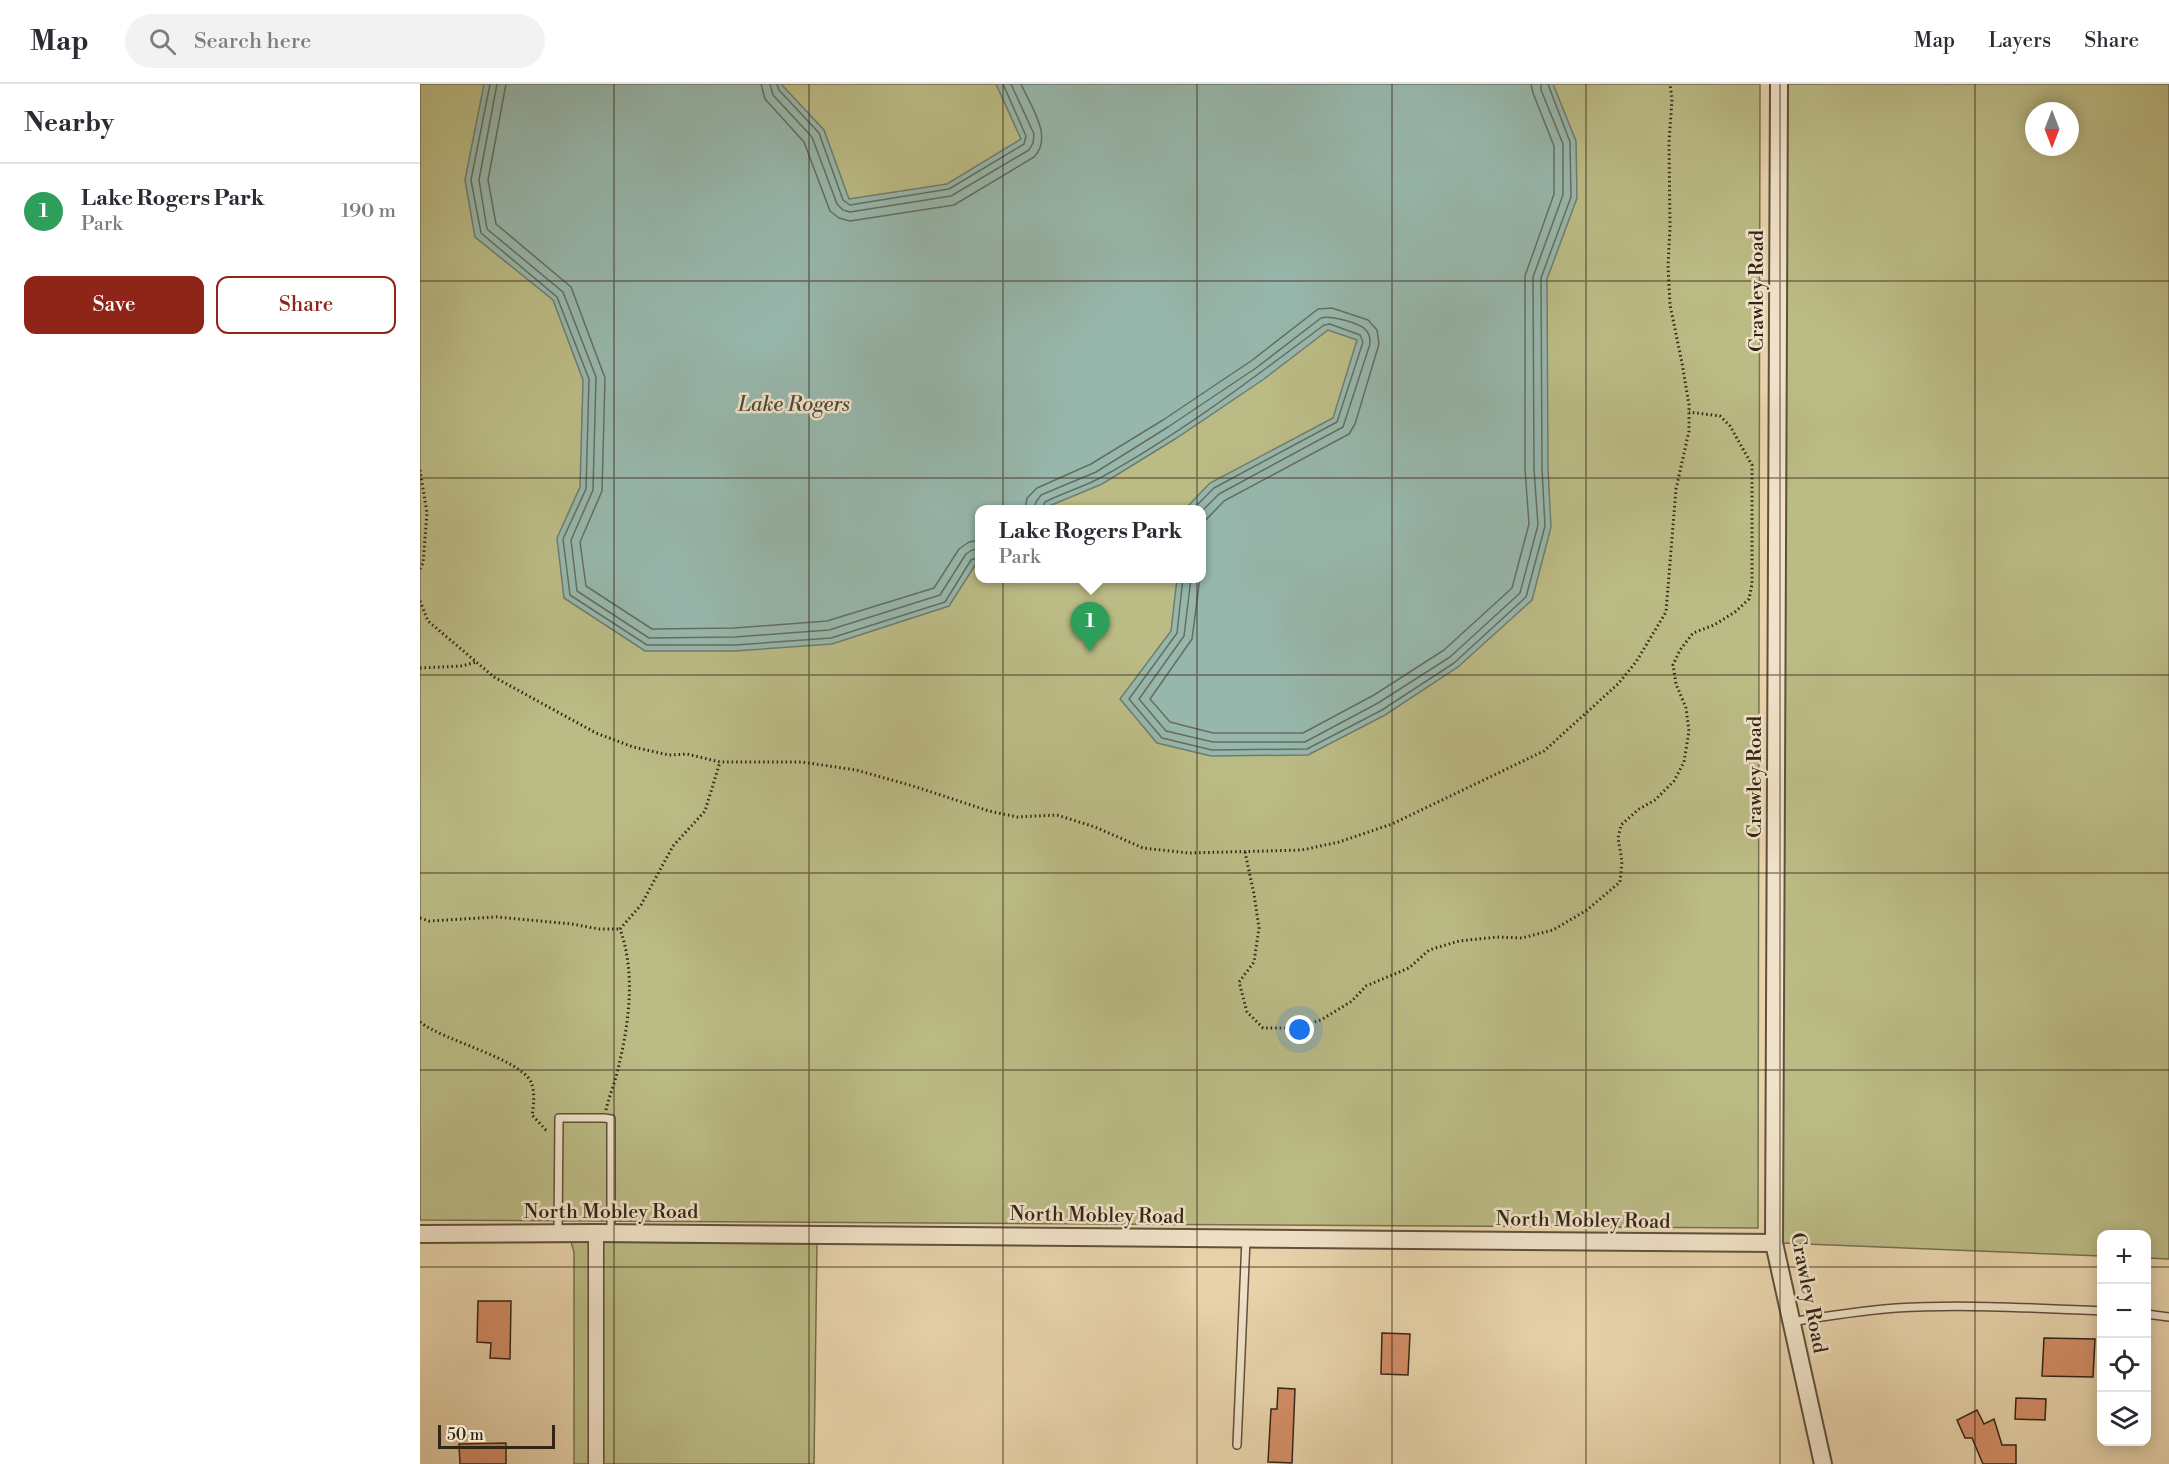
<!DOCTYPE html>
<html lang="en">
<head>
<meta charset="utf-8">
<style>
	:root { --surface:#fff; --page:#f2f2f3; --text:#2b2b33; --muted:#7c7c81; --line:#e1e1e2; --accent:#8f2418 }
	body { margin:0; font-family:"Libre Bodoni",serif; background:var(--page); color:var(--text) }
	.controls { position:absolute; right:18px; bottom:18px; display:grid; overflow:hidden; border-radius:12px; box-shadow:0 3px 15px #0003 }
	.controls button { width:54px; height:54px; display:grid; place-items:center; padding:0; border:0; border-bottom:2px solid var(--line); background:var(--surface); color:var(--text); font:30px sans-serif }
	.compass { position:absolute; left:1605px; top:18px; width:54px; height:54px; border-radius:50%; background:var(--surface); box-shadow:0 3px 15px #0003; rotate:180deg }
	.scale { position:absolute; left:18px; bottom:15px; width:117px; box-sizing:border-box; padding-left:6px; border:3px solid #332516; border-top:0; font-size:16px; line-height:21px; white-space:nowrap; color:#332516; -webkit-text-stroke:4px #f0e2c8; paint-order:stroke }
	.you { position:absolute; left:880px; top:946px; width:21px; height:21px; margin:-15px; border:4px solid #fff; border-radius:50%; background:#1a73e8; box-shadow:0 0 0 9px #1a73e833 }
	.badge { display:grid; place-items:center; width:39px; height:39px; border-radius:50%; background:var(--accent); color:#fff; font-size:20px; font-weight:700 }
	.pin { position:absolute; translate:-50% -50px; filter:drop-shadow(0 2px 3px #0008) }
	.pin::after { content:''; position:absolute; top:32px; width:21px; height:18px; background:inherit; clip-path:polygon(0 0,100% 0,50% 100%) }
	.popup { position:absolute; left:555px; top:421px; width:231px; height:78px; box-sizing:border-box; display:grid; place-content:center; border-radius:12px; background:var(--surface); filter:drop-shadow(0 2px 4px #0005); font-size:20px; white-space:nowrap; color:var(--muted) }
	.popup b { font-size:22px; color:var(--text) }
	.popup::after { content:''; position:absolute; left:50%; top:100%; margin-left:-12px; border:12px solid transparent; border-top-color:var(--surface) }
	.list { margin:0; padding:0; list-style:none }
	h2 { display:flex; justify-content:space-between; align-items:center; height:78px; margin:0; padding:0 24px; font-size:26px }
	h2 small { font-size:20px; font-weight:400; color:var(--muted) }
	.list li { display:grid; grid-template-columns:39px 1fr auto; gap:18px; align-items:center; box-sizing:border-box; height:96px; padding:0 24px; border-top:2px solid var(--line) }
	.list b { display:block; font-size:22px; white-space:nowrap }
	.list p { margin:0; font-size:20px; white-space:nowrap; color:var(--muted) }
	.list em { font-size:20px; font-style:normal; color:var(--muted) }
	.actions { display:flex; gap:12px; padding:18px 24px }
	.actions a { flex:1; padding:14px 0; border:2px solid var(--accent); border-radius:12px; text-align:center; font-size:21px; color:var(--accent) }
	.actions .main { background:var(--accent); color:#fff }
	.icon { flex:none; width:33px; height:33px; fill:none; stroke:currentColor; stroke-width:2; stroke-linecap:round; stroke-linejoin:round }
	.map { position:relative; flex:none; width:1749px; height:1380px; overflow:hidden }
	header { display:flex; align-items:center; gap:36px; box-sizing:border-box; height:84px; padding:0 30px; background:var(--surface); border-bottom:2px solid var(--line) }
	header strong { font-size:28px }
	nav { display:flex; gap:33px; margin-inline-start:auto; font-size:21px }
	.search { width:420px; height:54px; background:var(--page); display:flex; align-items:center; gap:15px; box-sizing:border-box; padding:0 21px; border-radius:33px; color:var(--muted); font-size:22px }
	main { display:flex }
	aside { flex:1; background:var(--surface) }
	.map>svg:first-child { display:block }
	.green { fill:#bbbb85; stroke:#77704e; stroke-width:1.5; fill-rule:evenodd }
	.water { fill:#97b7ac; stroke:#6f7d70; stroke-width:1.5 }
	.lines { fill:none; stroke-linecap:round; stroke-linejoin:round }
	.shore { stroke:#656e61; stroke-width:1.5 }
	.building { fill:#d48e67; stroke:#332516; stroke-width:1.5 }
	.service-casing { stroke:#60503b; stroke-width:10 }
	.minor-casing { stroke:#60503b; stroke-width:16 }
	.tertiary-casing { stroke:#60503b; stroke-width:20 }
	.path { stroke:#332516; stroke-width:3; stroke-dasharray:1.5 3; stroke-linecap:butt }
	.service { stroke:#f0e2c8; stroke-width:7 }
	.minor { stroke:#f0e2c8; stroke-width:14 }
	.tertiary { stroke:#f0e2c8; stroke-width:16 }
	.grid { fill:none; stroke:#332516; stroke-width:1.5; stroke-opacity:0.55 }
	.labels { text-anchor:middle; dominant-baseline:central; stroke-width:5; stroke-linejoin:round; paint-order:stroke }
	.street-label { font-size:20px; fill:#332516; stroke:#f0e2c8 }
	.water-label { font-size:21px; font-style:italic; fill:#4c4a3c; stroke:#f0e2c8 }
</style>
</head>
<body>
<header>
<strong>Map</strong>
<div class="search"><svg class="icon" aria-label="search" viewBox="0 0 24 24"><circle cx="10" cy="10" r="6"/><path d="M15 15l6 6"/></svg>Search here</div>
<nav><a>Map</a><a>Layers</a><a>Share</a></nav>
</header>
<main>
<aside>
<h2>Nearby<small></small></h2>
<ul class="list">
<li><span class="badge" style="background:#2e9e5b">1</span><div><b>Lake Rogers Park</b><p>Park</p></div><em>190 m</em></li>
</ul>
<div class="actions"><a class="main">Save</a><a>Share</a></div>
</aside>
<div class="map">
<svg width="1749" height="1380" viewBox="0 0 1749 1380">
	<rect width="100%" height="100%" fill="#e8d3ab"/>
	<filter id="stains"><feTurbulence type="fractalNoise" baseFrequency=".00333" numOctaves="4"/><feColorMatrix values="0 0 0 0 .2 0 0 0 0 .09 0 0 0 0 .02 0 0 0 .5 -.17"/></filter>
	<radialGradient id="worn" r=".72"><stop offset=".6" stop-color="#630" stop-opacity="0"/><stop offset="1" stop-color="#630" stop-opacity=".3"/></radialGradient>
	<!-- green -->
	<path class="green" d="M0,0H1340L1338,1144L0,1136ZM559,426H781V494H559Z
		M1367,0H1749V1175L1727,1174L1726,1150H1682L1681,1172L1362,1159ZM1614,27H1650V63H1614Z
		M151,1158H168V1380H154V1168Z
		M184,1158L397,1160L394,1380H184Z"/>
	<!-- water -->
	<path class="water" d="M64,0H361L404,46L429,115L527,100L601,55L576,0H1133L1156,57L1157,114L1127,195L1128,385L1131,443L1112,516L1038,583L965,631L888,671L791,672L737,659L700,615L751,547L757,495L781,494V426L765,425L766,424L790,399L913,334L937,256L908,246L844,295L755,355L682,400L622,425L559,426V475L529,522L412,560L315,567H225L144,514L137,454L160,403L163,296L133,216L55,153L45,96Z"/>
	<g class="lines">
		<!-- shore -->
		<path class="shore" d="M70,0L51,96L61,149L137,213L169,295L166,405L143,455L150,511L227,561H315L411,554L525,518L551,476L559,473
			M77,0L59,96L67,145L143,208L176,293L173,406L151,456L157,507L229,554L315,553L409,546L520,511L546,470L552,466L559,465
			M86,0L68,96L76,140L151,203L185,294L182,407L160,458L166,502L232,545L314,544L407,537L514,504L539,465L549,458L559,456
			M341,0L345,15L384,58L410,127L419,134L430,137L534,121L614,73C634,53 610,21 601,0
			M350,0L353,11L392,53L417,120L423,126L430,128L531,112L609,66L613,59L614,50L591,0
			M357,0L359,6L399,49L423,116L430,121L529,105L604,60L606,52L583,0
			M605,426L607,414L617,404L671,380L743,336L831,277L898,225L912,224L948,236L957,246L959,260L935,340L929,350L804,417L781,441
			M614,426L616,418L621,411L676,388L748,343L836,284L901,234C910,231 940,239 946,246C950,251 950,255 950,260L923,343L799,410L781,428
			M622,426L625,418C643,409 663,403 680,394C760,350 832,295 904,241L910,240L940,251L943,258L917,338L794,404L772,426
			M763,494L757,549L709,615L742,654L792,666L887,665L962,626L1034,579L1106,513L1125,442L1122,385L1121,194L1151,113L1150,58L1128,0
			M771,494L764,552L719,615L746,647L793,658H885L958,619L1030,573L1100,509L1118,441L1114,385L1113,193L1143,111V60L1121,6V0
			M780,494L772,555L730,615L750,638L793,649H883L954,611L1024,566L1092,504L1109,440L1105,385V192L1134,110V62L1113,9L1111,0"/>
	</g>
	<!-- building -->
	<path class="building" d="M58,1217H91L90,1275L70,1274L71,1259L57,1258Z
		M962,1249L990,1250L988,1291L961,1290Z
		M1624,1254L1675,1255L1673,1293L1622,1292Z
		M858,1304L875,1305L872,1379L848,1378L851,1325H857Z
		M1596,1314L1626,1315L1625,1336L1595,1335Z
		M1557,1326L1564,1340L1574,1335L1582,1361H1596V1380H1563L1552,1354H1545L1537,1336Z
		M86,1359V1380H40L39,1360Z"/>
	<g class="lines">
		<defs>
			<path id="service" d="M138,1148L139,1034H184L191,1035V1149
				M1726,1230L1749,1233
				M1371,1238C1406,1232 1440,1227 1476,1224C1543,1220 1614,1224 1682,1227
				M817,1361L826,1155"/>
			<path id="minor" d="M176,1149V1380"/>
			<path id="tertiary" d="M1359,0L1354,1159L1403,1380
				M0,1150L176,1149L1354,1159"/>
		</defs>
		<!-- service casing -->
		<use href="#service" class="service-casing"/>
		<!-- minor casing -->
		<use href="#minor" class="minor-casing"/>
		<!-- tertiary casing -->
		<use href="#tertiary" class="tertiary-casing"/>
		<!-- path -->
		<path class="path" d="M0,386L7,429L3,479L0,485
			M0,517L8,537L74,593L176,649L213,663L249,671L267,670L300,678H382L436,686L493,702L569,727L597,733L637,731L675,743L723,764L769,769L882,766L919,758L972,740L1124,667L1198,600L1216,578L1246,528L1256,405L1269,347V321L1262,279L1250,221L1248,182L1250,144L1249,59L1252,15L1250,0
			M0,584L42,582L56,578
			M825,768L834,810L839,844L834,878L819,898L827,928L843,944H875L901,936L932,917L946,902L989,884L1009,866L1039,857L1077,853L1102,854L1133,846L1167,826L1200,798L1202,777L1198,754L1201,741L1219,725L1235,716L1254,697L1264,678L1269,647L1266,624L1256,600L1253,581L1260,566L1273,549L1294,541L1315,528L1329,515L1332,500V381L1310,342L1300,332L1269,328
			M0,834L9,837L77,833L152,840L179,845H200
			M200,845L221,821L253,762L285,727L300,678
			M0,938C24,957 99,974 111,998C115,1007 114,1021 112,1031L126,1046H129
			M186,1026C189,1012 195,999 198,985C209,940 216,889 200,845"/>
		<!-- service -->
		<use href="#service" class="service"/>
		<!-- minor -->
		<use href="#minor" class="minor"/>
		<!-- tertiary -->
		<use href="#tertiary" class="tertiary"/>
	</g>
	<!-- grid -->
	<path class="grid" d="M194,0V1380M389,0V1380M583,0V1380M777,0V1380M972,0V1380M1166,0V1380M1360,0V1380M1555,0V1380M0,197H1749M0,394H1749M0,591H1749M0,789H1749M0,986H1749M0,1183H1682M1726,1183H1749"/>
	<g class="labels">
		<!-- street labels -->
		<g class="street-label">
			<text transform="translate(1337 207) rotate(-90)">Crawley Road</text>
			<text transform="translate(1335 693) rotate(-90)">Crawley Road</text>
			<text x="191" y="1128">North Mobley Road</text>
			<text transform="translate(677 1132) rotate(1)">North Mobley Road</text>
			<text transform="translate(1163 1137) rotate(1)">North Mobley Road</text>
			<text transform="translate(1388 1209) rotate(79)">Crawley Road</text>
		</g>
		<!-- water labels -->
		<g class="water-label">
			<text x="374" y="321">Lake Rogers</text>
		</g>
	</g>
	<rect width="100%" height="100%" filter="url(#stains)"/>
	<rect width="100%" height="100%" fill="url(#worn)"/>
</svg>
<div class="controls">
<button>+</button>
<button>−</button>
<button><svg class="icon" aria-label="locate" viewBox="0 0 24 24"><circle cx="12" cy="12" r="6"/><path d="M12 2v4M12 18v4M2 12h4M18 12h4"/></svg></button>
<button><svg class="icon" aria-label="layers" viewBox="0 0 24 24"><path d="M12 4l9 5-9 5-9-5zM3 14l9 5 9-5"/></svg></button>
</div>
<svg class="compass" viewBox="-18 -18 36 36"><path d="M0-13l5 13h-10z" fill="#e53935"/><path d="M0 13l5-13h-10z" fill="#7c7c81"/></svg>
<div class="scale">50 m</div>
<div class="you"></div>
<div class="pin badge" style="left:670px;top:568px;background:#2e9e5b">1</div>
<div class="popup"><b>Lake Rogers Park</b>Park</div>
</div>
</main>
</body>
</html>
